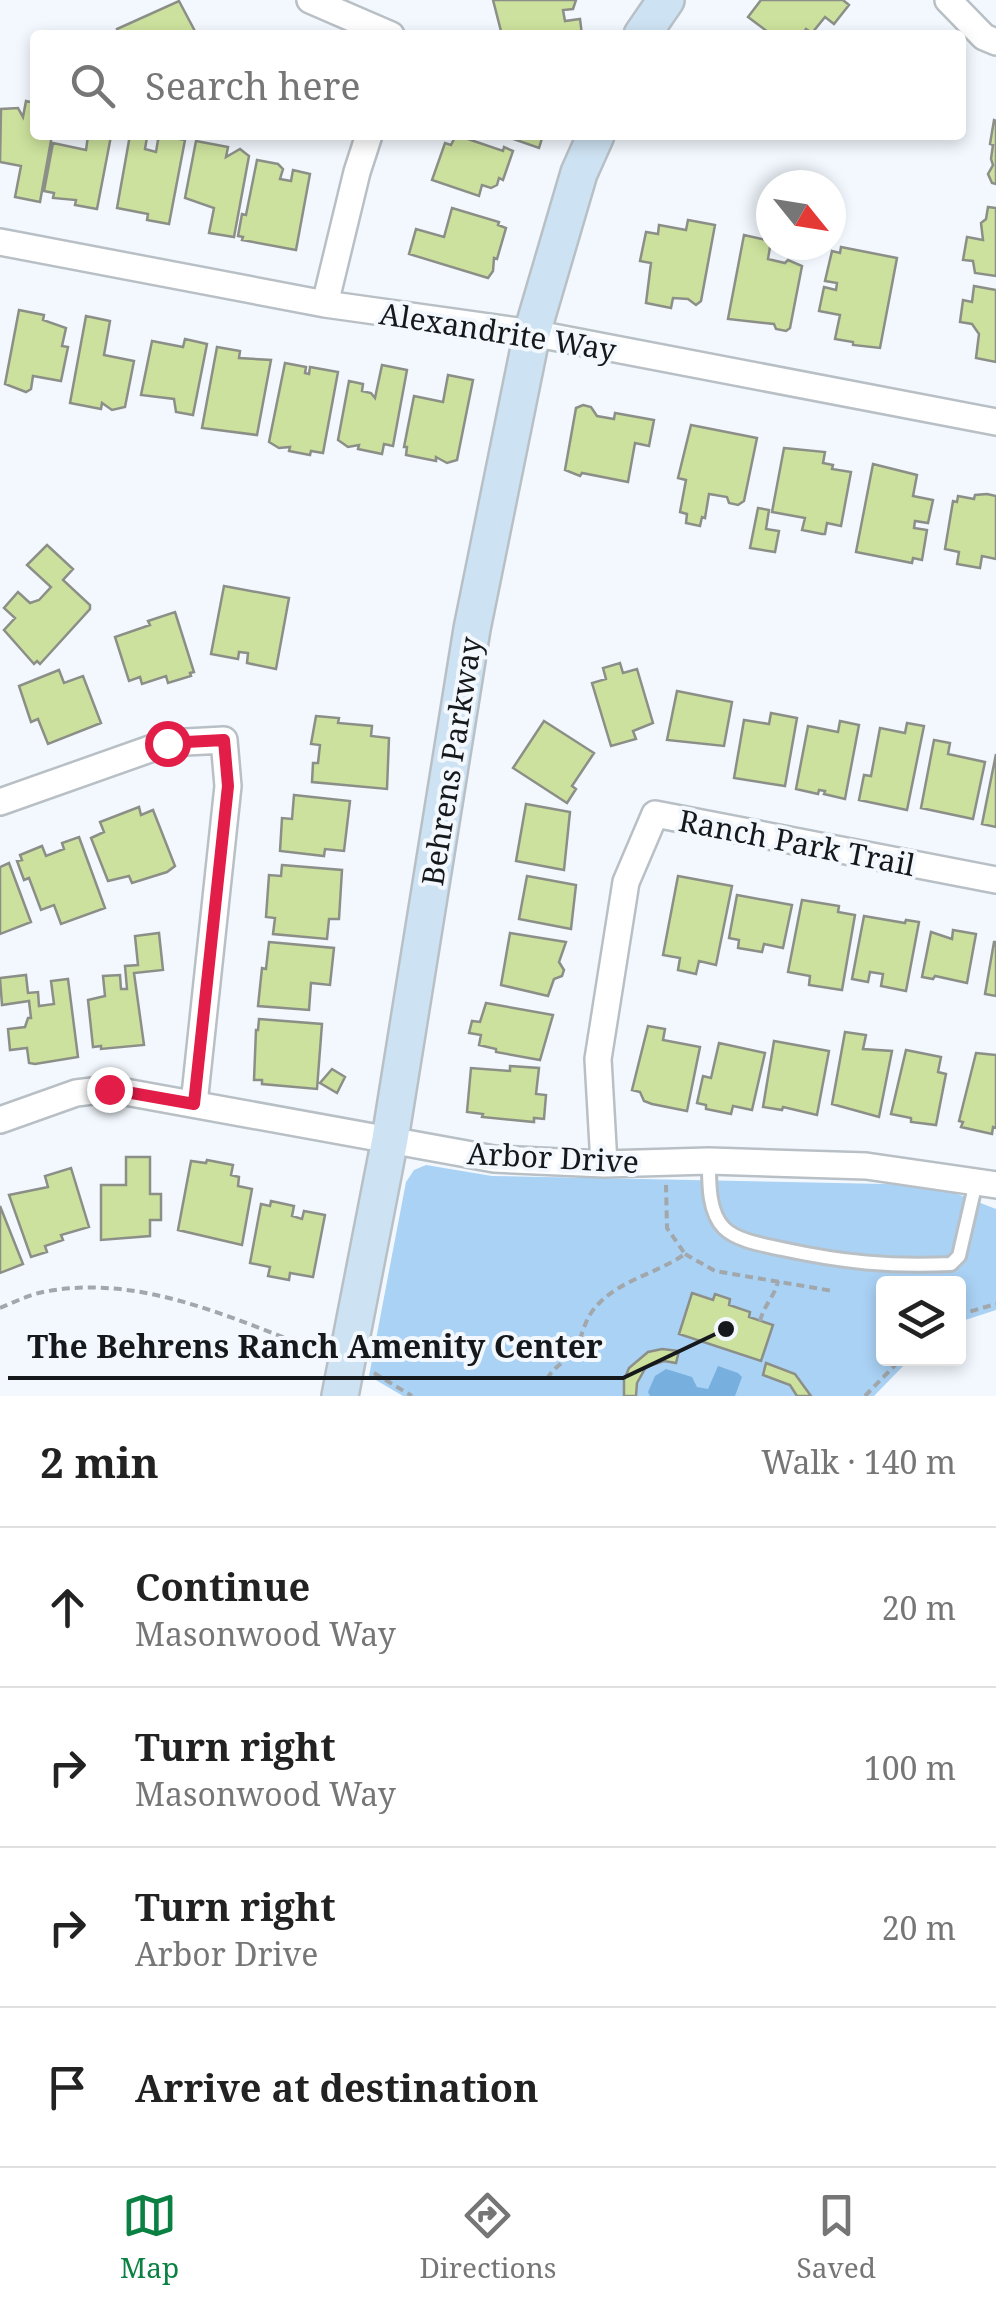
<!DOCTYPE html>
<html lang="en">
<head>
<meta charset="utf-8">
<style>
	:root { --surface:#fff; --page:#f6f6f6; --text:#222; --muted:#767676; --line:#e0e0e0; --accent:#0b8043 }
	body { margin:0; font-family:"Noto Serif",serif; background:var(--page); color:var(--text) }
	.controls { position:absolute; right:30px; bottom:30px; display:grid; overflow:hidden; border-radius:10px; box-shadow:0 5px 15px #0003 }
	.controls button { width:90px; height:90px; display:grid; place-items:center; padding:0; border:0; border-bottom:2px solid var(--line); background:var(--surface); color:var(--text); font:50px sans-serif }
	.compass { position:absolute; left:756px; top:170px; width:90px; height:90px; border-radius:50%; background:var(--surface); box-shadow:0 5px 15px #0003; rotate:120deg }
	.stop { position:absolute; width:30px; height:30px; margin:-22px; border:8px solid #e11d48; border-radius:50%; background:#fff }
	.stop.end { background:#e11d48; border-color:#fff; box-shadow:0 2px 10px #0008 }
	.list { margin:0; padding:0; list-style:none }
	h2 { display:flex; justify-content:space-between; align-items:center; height:130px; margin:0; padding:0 40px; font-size:42px }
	h2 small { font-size:32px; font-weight:400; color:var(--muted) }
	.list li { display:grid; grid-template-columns:65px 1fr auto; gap:30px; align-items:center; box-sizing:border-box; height:160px; padding:0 40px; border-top:2px solid var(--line) }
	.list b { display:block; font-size:38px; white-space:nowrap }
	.list p { margin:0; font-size:32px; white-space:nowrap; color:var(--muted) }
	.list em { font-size:32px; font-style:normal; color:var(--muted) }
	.icon { flex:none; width:55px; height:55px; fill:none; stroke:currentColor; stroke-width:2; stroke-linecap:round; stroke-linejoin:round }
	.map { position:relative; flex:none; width:996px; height:1396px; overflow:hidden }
	.search { position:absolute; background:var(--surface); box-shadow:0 5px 15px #0003; left:30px; right:30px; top:30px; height:110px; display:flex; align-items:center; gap:25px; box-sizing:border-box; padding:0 35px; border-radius:10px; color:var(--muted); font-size:38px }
	.sheet { height:770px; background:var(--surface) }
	nav { display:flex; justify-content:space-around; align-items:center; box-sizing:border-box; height:140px; border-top:2px solid var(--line); background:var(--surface); font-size:28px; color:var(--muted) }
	nav a { display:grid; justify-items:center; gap:5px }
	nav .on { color:var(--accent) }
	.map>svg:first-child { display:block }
	.green { fill:#aad2f5 }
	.water { fill:#77b0df }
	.building { fill:#cce19d; stroke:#8c8f87; stroke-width:2.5 }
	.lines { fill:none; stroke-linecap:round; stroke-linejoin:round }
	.lane-casing { stroke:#b8c0c6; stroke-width:18 }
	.street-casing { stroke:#b8c0c6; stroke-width:30 }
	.secondary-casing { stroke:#b8c0c6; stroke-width:40 }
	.path { stroke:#a2a7ab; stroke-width:4; stroke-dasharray:8 5; stroke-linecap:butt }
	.lane { stroke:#fff; stroke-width:12 }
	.street { stroke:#fff; stroke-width:25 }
	.secondary { stroke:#cde2f2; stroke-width:35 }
	.route { stroke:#e11d48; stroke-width:12 }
	.labels { text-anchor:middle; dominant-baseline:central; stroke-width:8; stroke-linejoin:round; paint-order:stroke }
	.street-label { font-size:30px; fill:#16191b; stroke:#f2f8fe }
	.leader { fill:none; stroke:#16191b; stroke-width:4 }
	.callout-dot { fill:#16191b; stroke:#f2f8fe; stroke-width:4 }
	.callout-label { font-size:32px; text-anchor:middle; font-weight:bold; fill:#16191b; stroke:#f2f8fe; stroke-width:8; stroke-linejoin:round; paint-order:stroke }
</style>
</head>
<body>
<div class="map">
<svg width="996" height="1396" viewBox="0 0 996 1396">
	<rect width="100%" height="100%" fill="#f2f8fe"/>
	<!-- green -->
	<path class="green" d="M426,1165L492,1176L934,1185L996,1209V1310L959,1322L958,1284H884V1358L910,1359L874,1396H403L369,1376L406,1182L414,1170Z"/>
	<!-- water -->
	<path class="water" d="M718,1366L738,1373L742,1377L735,1396H650L648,1392L655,1376L666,1369L692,1377L697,1387L708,1389Z"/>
	<!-- building -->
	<path class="building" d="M493,0H576L573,9L563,10L565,21L580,19L582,35H502Z
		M761,0H843L849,5L834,24L825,17L812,33L806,29L802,35H772L748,17Z
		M179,1L197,35H119L117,29Z
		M26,101L35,103V135H52L40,202L15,197L21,166L0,162L1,109L18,108L23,117Z
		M994,120L996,121V184L992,183L988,174L993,165L991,159L993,145L990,144Z
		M130,135L147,137L145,149L156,152L158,140L164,136L185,140L169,224L147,220L148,214L117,208Z
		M456,135L503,151L504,147L513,151L503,180L499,178L497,185L491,188L482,185L479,196L432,180L445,143L451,145Z
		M502,135H543L539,148Z
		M88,136H111L97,209L75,205L76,200L53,198L54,193L44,191L53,143L86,150Z
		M196,141L228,147L226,157L240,149L249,156L234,237L209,233L214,208L185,198Z
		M257,160L278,164L283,169L280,179L291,181L293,170L310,174L296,250L242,240L243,237L238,236L242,214L246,215Z
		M988,207L996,208V276L975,273L973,261L963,260L967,237L983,240L981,223L986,219Z
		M452,208L499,222L498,225L506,228L497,259L494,258L493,271L488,278L409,254L416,229L444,237Z
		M688,220L715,225L701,301L696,305L688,299L673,298L671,308L646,303L651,263L640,261L646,232L658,234L659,225L686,230Z
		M744,235L771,241L768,259L785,263L788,260L802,266L790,328L786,331L776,329L774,324L728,319Z
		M841,247L897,258L880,348L853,345V342L835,339L840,315L819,311L824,287L836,290L837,283L825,281L832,251L840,253Z
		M974,286L996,290V362L976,358L979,334L972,324L960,322L963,300L972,302Z
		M19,310L44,315L43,320L66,328L62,346L68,347L61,381L33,376L31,389L26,392L5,384Z
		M86,316L110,321L104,355L134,361L125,407L112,410L102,403L101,409L70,403Z
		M185,339L207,344L193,415L176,412L174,399L141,395L152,341L183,347Z
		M217,347L240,351L239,358L271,360L257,435L202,428Z
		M285,363L306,367L305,373L309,374L310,367L338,372L323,453L311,451L310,455L289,451L290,447L279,448L269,442Z
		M382,365L407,370L393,446L384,444L382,454L358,449L359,445L348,447L338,440L349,381L363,384L362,391L371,393L375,398Z
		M448,375L473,380L457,460L447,463L436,457V461L406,455L407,447H404L414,396L443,402Z
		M583,405L591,407L597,416L614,419L615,413L654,420L649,446L635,443L628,482L582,473L580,476L565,470L576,408Z
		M691,425L757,438L744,501L738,505L729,503L727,497L709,494L705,518L702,517L700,526L686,523L687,514L680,512L686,480L678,478Z
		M784,448L825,452L823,463L833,465L832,469L851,472L841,526L827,523L825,534H822L802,530L805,518L772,512Z
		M873,464L917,475L913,496L933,500L928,523L915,521L914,528L927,530L922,560L913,558L912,563L856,552Z
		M987,494L996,496V559L982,556L980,568L957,564L959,552L945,549L953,501L957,502L958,496L974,499L975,495Z
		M758,508L769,510L766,529L779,531L775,552L750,548Z
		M47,545L73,569L63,580L90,605V609L40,664L37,661L34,664L4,630L15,618L4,608L18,592L30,603L39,600L51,587L27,565Z
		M224,586L289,598L276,669L247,663L248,653L239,652L238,659L211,654Z
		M175,612L194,672L190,673L191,676L168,683L166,676L142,684L140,677L129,681L115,637L150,625L148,621Z
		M620,663L623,673L637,669L653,723L633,731L636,739L611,746L592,683L606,679L603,668Z
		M59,670L64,683L83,676L101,723L48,744L38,719L31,722L19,686Z
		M677,691L732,702L724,746L667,740Z
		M771,713L797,718L785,786L734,778L744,720L769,724Z
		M316,716L339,718L338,723L372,726L371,736L389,738L387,789L312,782L313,763H318L320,745L311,744Z
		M544,721L594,753L572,786L576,789L567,803L513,768Z
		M840,721L859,725L845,799L824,794L825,791L819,790L818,794L796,789L808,726L838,732Z
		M907,723L924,726L907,810L859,800L864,775L871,776L880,728L905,733Z
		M934,740L950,743L948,754L985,762L973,819L921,808Z
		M996,754V827L982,824Z
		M294,795L350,801L344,851L325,849L324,856L280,851L282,818L292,819Z
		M526,804L570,812L564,870L516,861Z
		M139,807L141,815L153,810L175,866L167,872L132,883L129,876L108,881L91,838L104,832L100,822Z
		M79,837L105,908L61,924L54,905L41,910L29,878L24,880L17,861L22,860L20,855L42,846L46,856L64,849L62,843Z
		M9,863L31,922L0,934V867Z
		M282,865L342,870L339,919H329L327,939L273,934L275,918L266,917L269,875L281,876Z
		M527,876L576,885L571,929L519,919Z
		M678,876L732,886L716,965L699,961L696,974L678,970L680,958L663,955Z
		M737,895L792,905L783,948L764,944L762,952L738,948L739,940L729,938Z
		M802,900L839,906L838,912L855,915L842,990L809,985L810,976L788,972Z
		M864,916L905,923L906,920L919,922L906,991L881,986L883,974L870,972L868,982L852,979Z
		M953,930L976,934L967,983L935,976L933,979L922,977L931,932L952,939Z
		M159,933L163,970L134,973L144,1045L101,1049V1046L93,1047L88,1000L105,996L103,976L120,975L121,989H127L125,966L138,965L135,936Z
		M510,933L566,942L559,962L564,970L562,976L554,979L548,996L501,985Z
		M269,942L334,948L330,985L311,983L309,1010L258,1006L262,968L266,969Z
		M994,942H996V996L985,994Z
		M26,975L28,993L38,992L39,1006L54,1004L51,981L68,979L78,1057L35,1064L29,1063L27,1048L10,1050L8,1029L25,1027L28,1018H31L29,1001L2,1005L0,978Z
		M486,1003L553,1015L540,1060L496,1052V1049L479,1045L481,1035L469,1033L472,1021L480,1022Z
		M259,1019L322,1024L317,1089L262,1084V1080H254L256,1030H258Z
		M648,1026L665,1029L663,1040L700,1047L687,1111L652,1104L644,1101L640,1092L632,1090Z
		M845,1032L866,1035L863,1049L892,1051L879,1117L832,1104Z
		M774,1041L829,1051L817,1115L783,1107L782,1110L763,1107Z
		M719,1043L765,1053L752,1110L733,1106L731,1114L706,1109V1105L697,1103L703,1076L711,1078Z
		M906,1050L941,1057L938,1072L946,1074L936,1125L911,1122V1118L891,1114Z
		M976,1053L996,1055V1128L993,1127L992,1134L961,1127L963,1122L959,1121Z
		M510,1066L539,1068L536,1094L546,1095L544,1119L534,1118V1122L482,1117L483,1114L467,1112L471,1068L510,1071Z
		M332,1069L345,1077L337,1093L320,1083Z
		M126,1157H150V1194H161V1220H150V1236L101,1240V1185H126Z
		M207,1160L233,1165L231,1175L239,1177L238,1186L252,1189L242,1245L178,1230L191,1161L206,1163Z
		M71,1168L89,1227L61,1235L63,1240L45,1246L47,1252L31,1257L9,1195L48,1187L45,1176Z
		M271,1201L294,1206L292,1216L302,1219L304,1211L325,1215L313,1277L290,1273L289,1280L268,1276L270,1267L250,1263L261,1204L270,1206Z
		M0,1206L23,1264L0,1273Z
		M692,1293L713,1300L715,1294L730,1299L729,1305L750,1312L749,1317L773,1325L761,1361L679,1334Z
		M662,1349L679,1351L676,1363L664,1361L646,1367L637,1383L636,1396H624V1380L629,1368L648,1352Z
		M766,1363L795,1374L811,1396H797L790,1385L763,1375Z"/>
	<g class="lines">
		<defs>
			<path id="lane" d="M709,1161C709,1181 708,1212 724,1228C737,1241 764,1245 782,1249C842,1262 890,1267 951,1264L959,1256L976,1182"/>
			<path id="street" d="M310,0L391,35
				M948,0L984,37L996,42
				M0,242L325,304L532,333L996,422
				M325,304L357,172L369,135
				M0,802L167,743L224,740L228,786L194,1104
				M0,1120L76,1093L109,1089L494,1159L604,1164L709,1161L866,1166L996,1185
				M604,1164L598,1059L626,882L655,814L996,880"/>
			<path id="secondary" d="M642,35L666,0
				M340,1396L390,1139L472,629L532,333L579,173L596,135"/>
		</defs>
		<!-- lane casing -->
		<use href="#lane" class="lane-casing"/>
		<!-- street casing -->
		<use href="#street" class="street-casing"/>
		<!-- secondary casing -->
		<use href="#secondary" class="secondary-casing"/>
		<!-- path -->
		<path class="path" d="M685,1254L715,1271L833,1291
			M0,1308C14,1302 29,1295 43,1292C139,1273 230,1318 317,1350
			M958,1315L996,1304
			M760,1321C764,1305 775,1296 778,1281
			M374,1373L412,1396
			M547,1379C554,1366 566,1362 574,1350C582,1339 583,1325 591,1313C613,1281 655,1275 685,1254L667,1228L666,1185
			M865,1396L902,1358"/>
		<!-- lane -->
		<use href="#lane" class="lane"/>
		<!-- street -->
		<use href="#street" class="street"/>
		<!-- secondary -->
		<use href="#secondary" class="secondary"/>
	</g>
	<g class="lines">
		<!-- route -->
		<path class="route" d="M109,1089L194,1104L228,786L224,740L167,743"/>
	</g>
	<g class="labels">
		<!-- street labels -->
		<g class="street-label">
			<text transform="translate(498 331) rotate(9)">Alexandrite Way</text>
			<text transform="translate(451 761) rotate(-81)">Behrens Parkway</text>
			<text transform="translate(797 842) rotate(11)">Ranch Park Trail</text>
			<text transform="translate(553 1157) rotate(3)">Arbor Drive</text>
		</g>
	</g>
	<!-- callouts -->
	<path class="leader" d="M726 1329L623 1378H8"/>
	<circle class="callout-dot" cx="726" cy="1329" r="10"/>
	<g class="callout-label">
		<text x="315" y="1358">The Behrens Ranch Amenity Center</text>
	</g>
</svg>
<div class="controls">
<button><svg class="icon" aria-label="layers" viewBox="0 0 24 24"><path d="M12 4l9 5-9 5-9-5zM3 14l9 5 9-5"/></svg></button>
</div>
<svg class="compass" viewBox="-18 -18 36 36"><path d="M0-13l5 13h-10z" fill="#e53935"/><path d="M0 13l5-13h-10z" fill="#767676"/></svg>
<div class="stop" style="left:167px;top:743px"></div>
<div class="stop end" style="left:109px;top:1089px"></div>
<div class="search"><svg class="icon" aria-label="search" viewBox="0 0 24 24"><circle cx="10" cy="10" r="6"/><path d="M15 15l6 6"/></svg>Search here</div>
</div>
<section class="sheet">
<h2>2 min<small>Walk · 140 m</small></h2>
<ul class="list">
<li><svg class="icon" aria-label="ahead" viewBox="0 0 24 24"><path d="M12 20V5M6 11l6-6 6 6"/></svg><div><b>Continue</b><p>Masonwood Way</p></div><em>20 m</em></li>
<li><svg class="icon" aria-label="right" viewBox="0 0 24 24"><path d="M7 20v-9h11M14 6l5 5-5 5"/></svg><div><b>Turn right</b><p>Masonwood Way</p></div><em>100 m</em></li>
<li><svg class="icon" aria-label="right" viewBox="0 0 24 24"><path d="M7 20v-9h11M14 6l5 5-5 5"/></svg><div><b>Turn right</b><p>Arbor Drive</p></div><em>20 m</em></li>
<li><svg class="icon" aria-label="arrive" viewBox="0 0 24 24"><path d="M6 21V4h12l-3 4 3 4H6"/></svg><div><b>Arrive at destination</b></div></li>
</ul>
</section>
<nav>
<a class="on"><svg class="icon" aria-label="map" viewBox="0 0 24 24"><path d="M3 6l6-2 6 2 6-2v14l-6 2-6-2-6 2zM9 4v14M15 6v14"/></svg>Map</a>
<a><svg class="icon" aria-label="directions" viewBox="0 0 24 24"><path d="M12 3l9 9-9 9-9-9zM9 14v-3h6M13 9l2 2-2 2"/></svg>Directions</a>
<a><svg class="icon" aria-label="saved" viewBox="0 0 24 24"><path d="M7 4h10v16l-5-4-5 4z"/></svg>Saved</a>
</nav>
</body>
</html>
